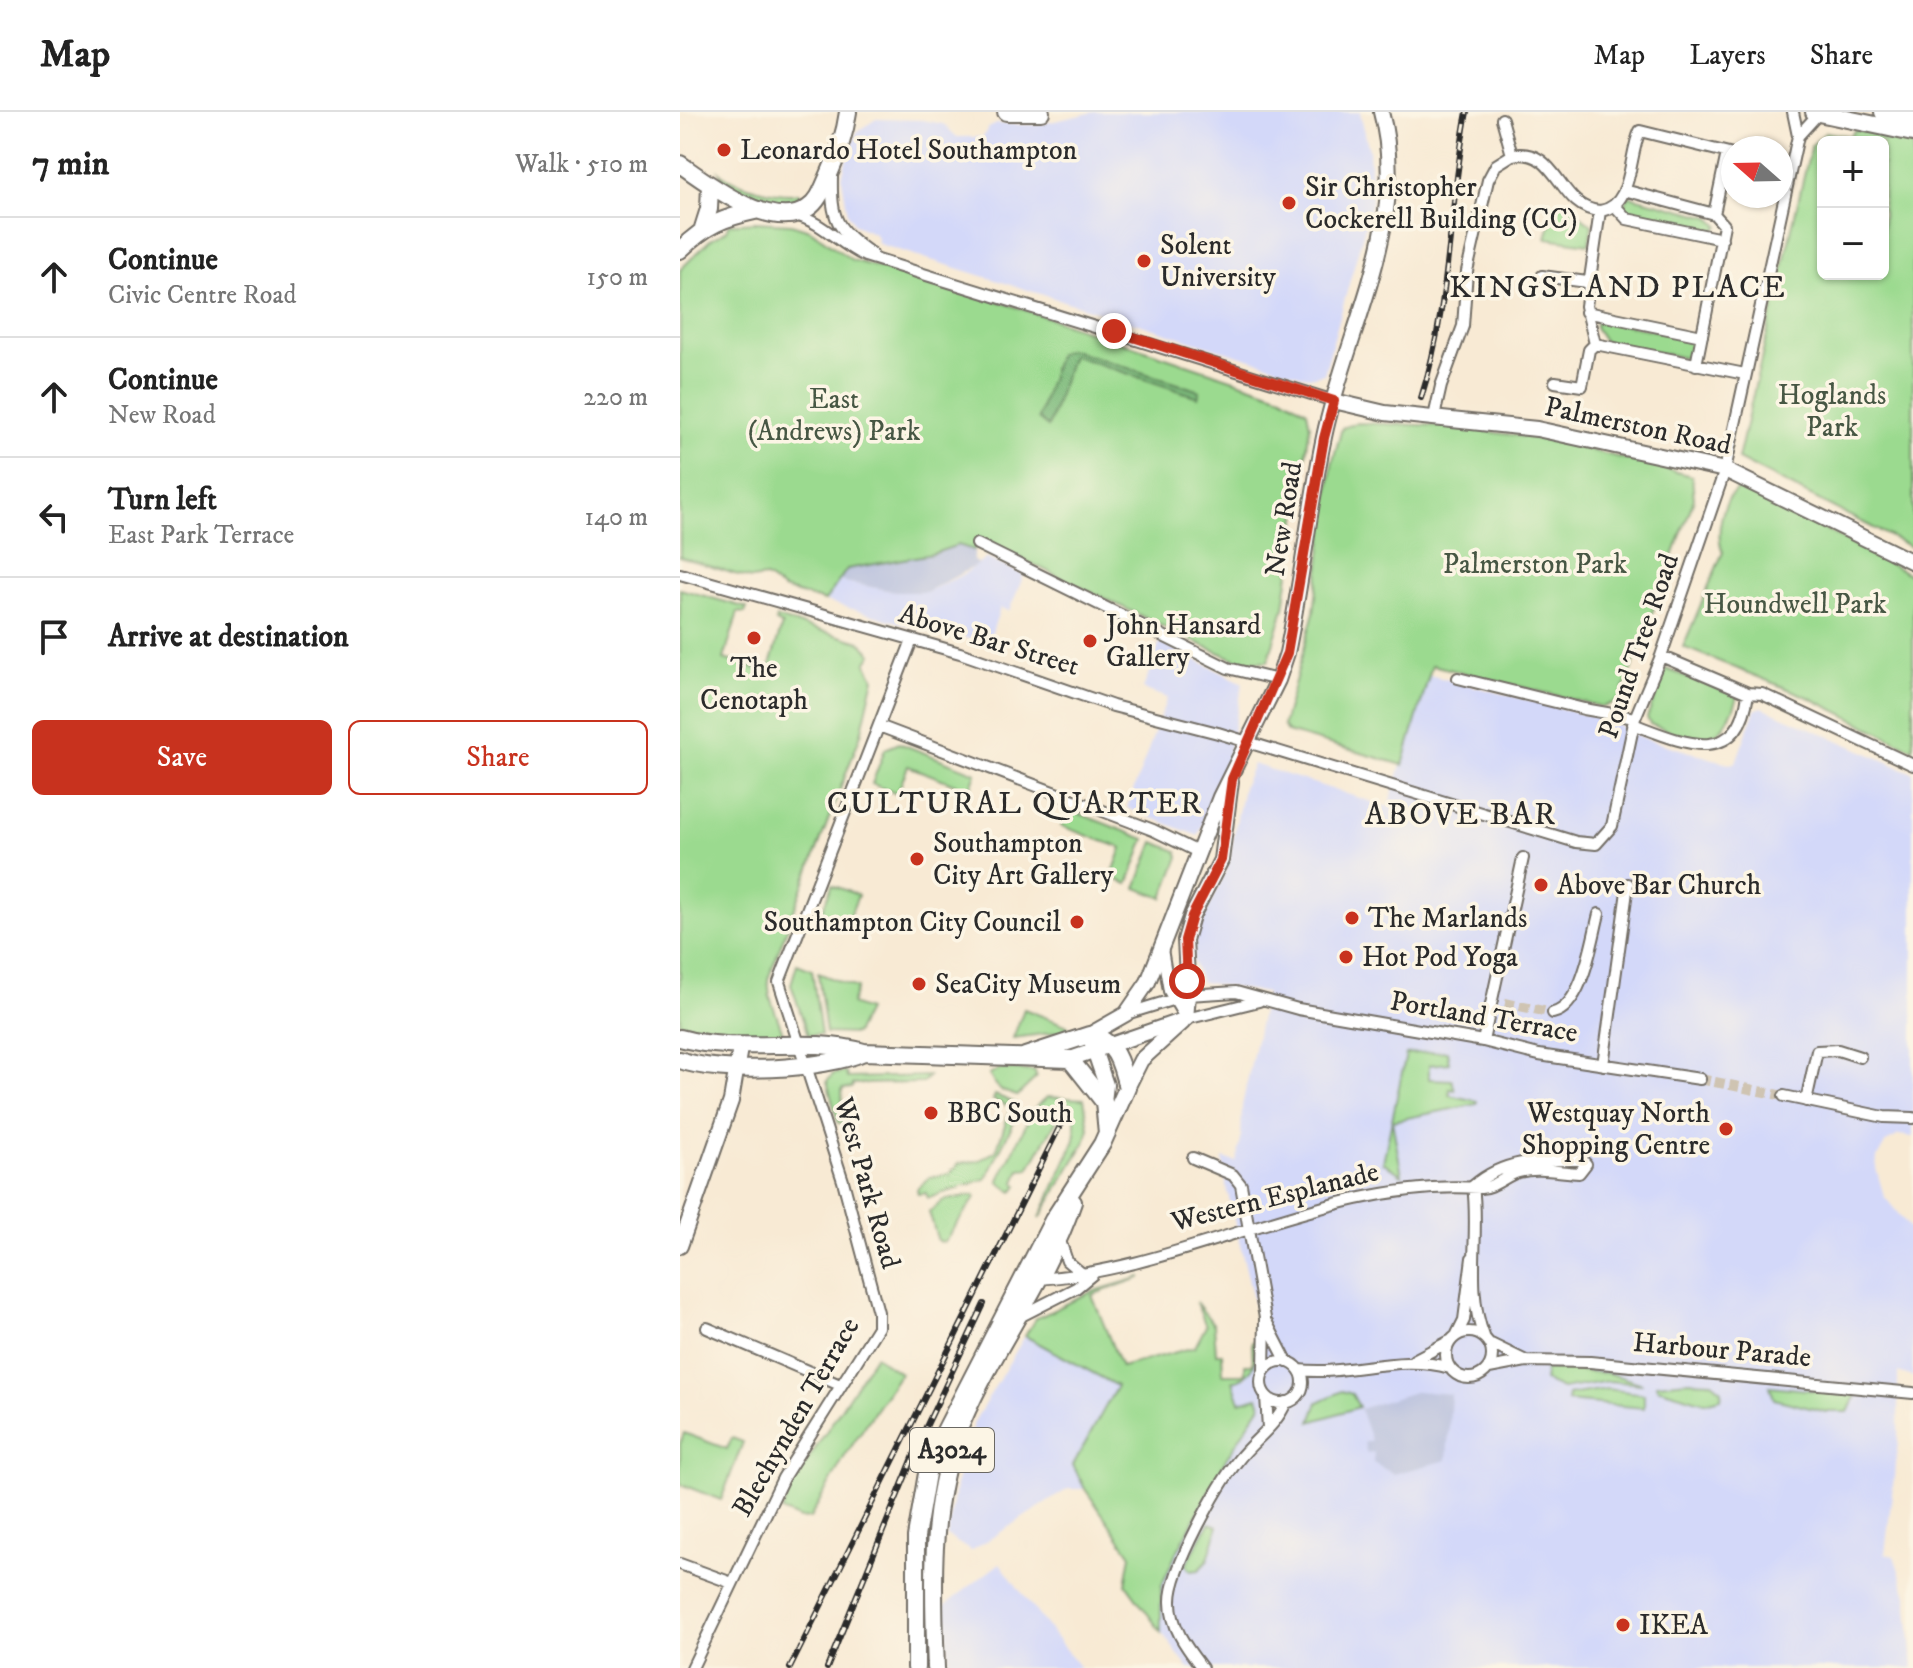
<!DOCTYPE html>
<html lang="en">
<head>
<meta charset="utf-8">
<style>
	:root { --surface:#fff; --page:#f6f6f6; --text:#222; --muted:#767676; --line:#e0e0e0; --accent:#c8321e }
	body { margin:0; font-family:"IM FELL DW Pica",serif; background:var(--page); color:var(--text) }
	.controls { position:absolute; right:24px; top:24px; display:grid; overflow:hidden; border-radius:12px; box-shadow:0 2px 6px #0004 }
	.controls button { width:72px; height:72px; display:grid; place-items:center; padding:0; border:0; border-bottom:2px solid var(--line); background:var(--surface); color:var(--text); font:40px sans-serif }
	.compass { position:absolute; left:1041px; top:24px; width:72px; height:72px; border-radius:50%; background:var(--surface); box-shadow:0 2px 6px #0004; rotate:290deg }
	.stop { position:absolute; width:24px; height:24px; margin:-18px; border:6px solid #c8321e; border-radius:50%; background:#fff }
	.stop.end { background:#c8321e; border-color:#fff; box-shadow:0 2px 8px #0008 }
	.list { margin:0; padding:0; list-style:none }
	h2 { display:flex; justify-content:space-between; align-items:center; height:104px; margin:0; padding:0 32px; font-size:34px }
	h2 small { font-size:26px; font-weight:400; color:var(--muted) }
	.list li { display:grid; grid-template-columns:52px 1fr auto; gap:24px; align-items:center; box-sizing:border-box; height:120px; padding:0 32px; border-top:2px solid var(--line) }
	.list b { display:block; font-size:30px; white-space:nowrap }
	.list p { margin:0; font-size:26px; white-space:nowrap; color:var(--muted) }
	.list em { font-size:26px; font-style:normal; color:var(--muted) }
	.actions { display:flex; gap:16px; padding:24px 32px }
	.actions a { flex:1; padding:18px 0; border:2px solid var(--accent); border-radius:12px; text-align:center; font-size:28px; color:var(--accent) }
	.actions .main { background:var(--accent); color:#fff }
	.icon { flex:none; width:44px; height:44px; fill:none; stroke:currentColor; stroke-width:2; stroke-linecap:round; stroke-linejoin:round }
	.map { position:relative; flex:none; width:1233px; height:1556px; overflow:hidden }
	header { display:flex; align-items:center; gap:48px; box-sizing:border-box; height:112px; padding:0 40px; background:var(--surface); border-bottom:2px solid var(--line) }
	header strong { font-size:38px }
	nav { display:flex; gap:44px; margin-inline-start:auto; font-size:28px }
	main { display:flex }
	aside { flex:1; background:var(--surface) }
	.map>svg:first-child { display:block }
	.built { fill:#d3d8f9 }
	.industrial { fill:#bcc3de }
	.green { fill:#9bda8f; stroke:#63825d; stroke-width:2; fill-rule:evenodd }
	.forest { fill:#7cba7a; stroke:#547252; stroke-width:2 }
	.lines { fill:none; stroke-linecap:round; stroke-linejoin:round }
	.street-tunnel { stroke:#cfc4b2; stroke-width:10; stroke-dasharray:10 5; stroke-linecap:butt }
	.street-casing { stroke:#736e66; stroke-width:14 }
	.secondary-casing { stroke:#736e66; stroke-width:18 }
	.primary-casing { stroke:#736e66; stroke-width:20 }
	.street { stroke:#fff; stroke-width:10 }
	.secondary { stroke:#fff; stroke-width:14 }
	.primary { stroke:#fff; stroke-width:16 }
	.rail-casing { stroke:#2b2b2b; stroke-width:6 }
	.rail { stroke:#fcf5e5; stroke-width:3; stroke-dasharray:9; stroke-linecap:butt }
	.route { stroke:#c8321e; stroke-width:10 }
	.poi-dot { fill:#c8321e; stroke:#fcf5e5; stroke-width:3 }
	.labels { text-anchor:middle; dominant-baseline:central; stroke-width:7; stroke-linejoin:round; paint-order:stroke }
	.shield { fill:#fcf5e5; stroke:#6a6863; stroke-width:2 }
	.shield-label { font-size:26px; font-weight:bold; fill:#2b2b2b }
	.poi-label { font-size:28px; fill:#2b2b2b; stroke:#fcf5e5; text-anchor:start }
	.park-label { font-size:28px; fill:#475744; stroke:#fcf5e5 }
	.street-label { font-size:28px; fill:#2b2b2b; stroke:#fcf5e5 }
	.quarter-label { font-size:32px; letter-spacing:2px; fill:#2b2b2b; stroke:#fcf5e5 }
</style>
</head>
<body>
<header>
<strong>Map</strong>
<nav><a>Map</a><a>Layers</a><a>Share</a></nav>
</header>
<main>
<aside>
<h2>7 min<small>Walk · 510 m</small></h2>
<ul class="list">
<li><svg class="icon" aria-label="ahead" viewBox="0 0 24 24"><path d="M12 20V5M6 11l6-6 6 6"/></svg><div><b>Continue</b><p>Civic Centre Road</p></div><em>150 m</em></li>
<li><svg class="icon" aria-label="ahead" viewBox="0 0 24 24"><path d="M12 20V5M6 11l6-6 6 6"/></svg><div><b>Continue</b><p>New Road</p></div><em>220 m</em></li>
<li><svg class="icon" aria-label="left" viewBox="0 0 24 24"><path d="M17 20v-9H6M10 6l-5 5 5 5"/></svg><div><b>Turn left</b><p>East Park Terrace</p></div><em>140 m</em></li>
<li><svg class="icon" aria-label="arrive" viewBox="0 0 24 24"><path d="M6 21V4h12l-3 4 3 4H6"/></svg><div><b>Arrive at destination</b></div></li>
</ul>
<div class="actions"><a class="main">Save</a><a>Share</a></div>
</aside>
<div class="map">
<svg width="1233" height="1556" viewBox="0 0 1233 1556">
	<rect width="100%" height="100%" fill="#fcf5e5"/>
	<filter id="ink" filterUnits="userSpaceOnUse"><feTurbulence type="fractalNoise" baseFrequency=".0125" numOctaves="2"/><feDisplacementMap in="SourceGraphic" scale="16" xChannelSelector="R" yChannelSelector="G"/><feConvolveMatrix kernelMatrix="1 2 1 2 8 2 1 2 1" color-interpolation-filters="sRGB"/></filter>
	<filter id="wash" filterUnits="userSpaceOnUse"><feTurbulence type="fractalNoise" baseFrequency=".006" numOctaves="4" result="noise"/><feDisplacementMap in="SourceGraphic" scale="32" xChannelSelector="R" yChannelSelector="G"/><feGaussianBlur stdDeviation="1.8" result="paint"/><feColorMatrix in="noise" values="0 0 0 0 0 0 0 0 0 0 0 0 0 0 0 0 0 1.4 0 .05"/><feComposite in="paint" operator="in"/></filter>
	<g filter="url(#wash)">
		<rect width="100%" height="100%" fill="#f8ead4"/>
		<!-- built -->
		<path class="built" d="M414,0H680L689,38L692,89L644,262L629,265L199,132L195,122L175,113L168,102L162,66L166,49L177,20L196,7L243,8L263,12L277,25H303L308,16L317,12L357,13Z
			M306,446L344,463L329,499L320,496L308,532L276,523L274,527L145,489L159,469L218,480H246L284,462Z
			M480,530L563,571L546,653L518,724L447,696L487,586L463,577Z
			M749,563L930,609L963,626L1050,652L1056,650L1075,598L1082,595L1233,661V1025L1219,1023L1206,1030L1197,1046L1196,1056L1204,1084L1233,1120V1265L1218,1260V1330L1205,1442L1214,1444L1227,1483L1233,1556H508L446,1472L451,1443L405,1377H388L291,1439L267,1424L280,1351L294,1310L355,1207L412,1183L441,1255L531,1230L539,1262L565,1266L576,1250L578,1208L546,1073L543,1046L556,1050L561,1028L562,994L586,881L521,870L513,849L516,825L548,754L563,675L573,652L708,695Z
			M320,1451L349,1491L400,1556H269L264,1494Z"/>
		<!-- industrial -->
		<path class="industrial" d="M278,433L294,438V449L299,452L246,480H218L159,469L167,457L251,442Z
			M737,1279L771,1282L767,1348L714,1362L693,1351L694,1340L687,1342L684,1331L691,1328L680,1297Z"/>
		<!-- green -->
		<path class="green" d="M1175,18L1233,28V436L1058,347L1131,34L1146,20L1169,24ZM1143,30H1203V162H1143Z
			M39,60C53,73 102,85 118,81L123,85C102,97 46,85 39,60Z
			M949,84L1030,105L1039,114L1033,120L952,104L943,97Z
			M883,90L912,113L909,132L866,126L876,91Z
			M75,110L111,112L130,118L172,148L306,185L602,284L627,299L630,314L604,496L588,549L562,550L524,534L300,427L294,438L278,433L252,442L167,457L145,489L103,477L86,465L71,467L0,445V158L30,128L47,118L49,112Z
			M918,207L1010,226L1015,232L1013,242L1005,246L925,230L915,215Z
			M676,311L769,314L874,329L1012,364L1014,387L940,588L923,595L752,553L723,653L607,620L603,613L634,500L652,352L662,316Z
			M1058,377H1069L1233,464V637L1128,585L1003,535L1043,440C1035,423 1042,387 1058,377Z
			M0,477L67,496L65,501L58,500L44,547L88,560L102,513L96,510L97,506L180,530L192,542L186,551L194,566L181,622L88,867L90,885L104,924L39,920L0,911Z
			M986,557L1055,583L1057,588C1037,643 1015,628 970,612L967,606Z
			M219,631L296,661L290,678L228,654L217,682L192,672L205,637Z
			M387,697L465,727L448,772L431,766L442,736L381,714Z
			M474,730L497,739L499,745L483,786L456,776Z
			M152,773L178,783L166,814L140,804Z
			M117,852L132,858L141,923H128L111,872Z
			M138,861L177,876L171,892L187,898L175,922L146,921Z
			M344,897L388,914L386,919L333,926Z
			M767,939L769,951L749,953V967L772,968L775,978L770,977L769,983L797,989V992L712,1009L722,1063L703,1050L726,942Z
			M320,957L355,959L356,966L337,984L319,978L309,963Z
			M166,960L167,966L249,964L243,971L173,972L172,976L162,977L163,1011H158L147,969L153,962Z
			M315,983L335,991L339,999L306,1067L248,1086L246,1081L238,1082L237,1077L250,1065L270,1062L280,1051L298,1049L316,1039L331,995L313,988Z
			M367,985L404,987L409,1016L406,1028L360,1106L395,1028V1002L383,997L349,1057L340,1058L335,1070L338,1073L333,1080L318,1070L353,998Z
			M294,1083L296,1085L264,1130L258,1129L249,1100L264,1088Z
			M462,1165L412,1183L441,1255L515,1235L526,1214L516,1190L534,1213L536,1241H542L543,1262H565V1252H573L572,1230L578,1229C578,1250 573,1264 553,1269L560,1290L578,1285L581,1293L546,1347L495,1444L481,1475V1520L446,1472L451,1443L405,1377L393,1353L437,1274L345,1224L355,1207L411,1180Z
			M195,1244L220,1261L165,1344L130,1406L120,1407L102,1399L113,1371Z
			M866,1257L928,1261L963,1272L929,1269L882,1277L864,1269Z
			M1008,1269L1032,1270L1042,1278L1041,1286L1025,1290L977,1276V1272Z
			M1090,1274L1176,1283L1168,1300H1146L1094,1287Z
			M927,1277L964,1282V1296L887,1289L888,1283Z
			M662,1279L672,1282L679,1295L631,1310L638,1290Z
			M4,1321L47,1337L52,1326L63,1330L41,1388L0,1372V1332Z
			M529,1411L538,1414L528,1447L519,1458L511,1459L506,1453Z"/>
		<!-- forest -->
		<path class="forest" d="M392,238L520,279L518,285L392,243L368,315L358,307L377,244L383,239Z"/>
	</g>
	<g filter="url(#ink)">
		<g class="lines">
			<!-- street-tunnel -->
			<path class="street-tunnel" d="M825,891L873,901
				M1020,967L1104,984"/>
			<defs>
				<path id="street" d="M1118,24L1139,1
					M832,43C879,34 877,96 920,99
					M152,64C151,108 156,117 192,142
					M944,78L1034,102
					M935,94L947,107L1042,127
					M115,103C143,110 159,132 185,144L654,289
					M862,164L907,170
					M906,200L1022,224
					M915,232L906,194L920,99C954,94 948,44 960,19L1053,42
					M915,232L1065,262
					M1016,253L1044,113L1034,102L1047,41
					M875,270L902,274L909,238L915,232
					M754,305L761,274L783,214L787,159L808,68L816,53L832,43L822,7
					M297,432L548,556L598,568
					M0,462L280,541L433,594L538,621L896,730L916,732L932,714L955,606L981,544L1045,358L1118,24L1113,0
					M981,544L1068,581L1082,582L1233,653
					M778,566L904,597L955,606
					M953,612C1001,630 1059,658 1068,581
					M199,614L473,718L518,740
					M482,837L489,879L506,907L579,889
					M873,901C903,894 912,828 919,802
					M446,902L508,883L556,880L618,897L803,929L859,943L1020,967
					M803,929L843,746
					M923,953L948,772
					M1104,984L1204,1005L1233,1006
					M1126,989L1137,939L1158,938L1180,945
					M513,1046L553,1063L561,1073L585,1206L584,1259
					M793,1074C800,1123 785,1177 804,1224
					M379,1126L387,1149L400,1160
					M356,1167C503,1159 651,1065 800,1076C813,1077 826,1063 839,1060C858,1055 879,1060 899,1061L906,1052L902,1048C862,1048 825,1046 793,1074
					M341,1204L396,1176L413,1162
					M587,1211L607,1250
					M27,1216L160,1273
					M766 1243a23 23 0 1 1 46 0a23 23 0 1 1-46 0Z
					M777,1222L784,1208L792,1146
					M811,1232L846,1249
					M734,1248L770,1229
					M581 1270a21 21 0 1 1 42 0a21 21 0 1 1-42 0Z
					M809,1256L846,1249L910,1250L1233,1281
					M619,1258C672,1264 717,1241 770,1256
					M586,1284L588,1316
					M0,1452L52,1471
					M12,1556L103,1366L198,1215V1200L163,1069L99,870L232,528
					M522,1556C507,1536 491,1516 491,1490C490,1458 538,1373 559,1347C574,1328 597,1313 606,1290"/>
				<path id="secondary" d="M654,289L705,301L857,317L1045,358L1233,450
					M506,907L508,883L505,828L512,804L541,748L551,669
					M390,947L506,907
					M447,976L461,948L503,910
					M424,990L426,973L409,923L446,902L468,870L540,685L598,568L607,541C622,469 629,396 644,325C666,219 731,109 701,0
					M0,1134L51,989L60,936"/>
				<path id="primary" d="M326,0H361
					M1134,0L1233,21
					M1203,0L1233,6
					M0,52C28,72 94,122 128,96C139,89 143,76 148,65C157,45 165,22 168,0
					M23,116L29,97L30,73
					M0,138C27,112 42,106 79,98
					M0,926C61,943 124,923 184,940L390,947L424,990L427,1021
					M0,948C40,963 145,958 184,940
					M236,1556V1425L249,1350L373,1108L422,1032L447,976C442,954 435,926 409,923L345,944
					M256,1556C253,1481 249,1397 276,1325C307,1243 365,1174 393,1090"/>
			</defs>
			<!-- street casing -->
			<use href="#street" class="street-casing"/>
			<!-- secondary casing -->
			<use href="#secondary" class="secondary-casing"/>
			<!-- primary casing -->
			<use href="#primary" class="primary-casing"/>
			<!-- street -->
			<use href="#street" class="street"/>
			<!-- secondary -->
			<use href="#secondary" class="secondary"/>
			<!-- primary -->
			<use href="#primary" class="primary"/>
			<defs>
				<path id="rail" d="M741,286C771,192 768,96 787,0
					M110,1556L388,998
					M147,1556L244,1319L304,1192"/>
			</defs>
			<!-- rail casing -->
			<use href="#rail" class="rail-casing"/>
			<!-- rail -->
			<use href="#rail" class="rail"/>
		</g>
	</g>
	<g class="lines" filter="url(#ink)">
		<!-- route -->
		<path class="route" d="M434,219L654,289L644,326L607,541L552,667L541,748L512,804L505,828L507,869"/>
	</g>
	<!-- markers -->
	<g class="poi-dot">
		<circle cx="44" cy="38" r="8"/>
		<circle cx="609" cy="91" r="8"/>
		<circle cx="464" cy="149" r="8"/>
		<circle cx="74" cy="526" r="8"/>
		<circle cx="410" cy="529" r="8"/>
		<circle cx="237" cy="747" r="8"/>
		<circle cx="861" cy="773" r="8"/>
		<circle cx="672" cy="806" r="8"/>
		<circle cx="397" cy="810" r="8"/>
		<circle cx="666" cy="845" r="8"/>
		<circle cx="239" cy="872" r="8"/>
		<circle cx="251" cy="1001" r="8"/>
		<circle cx="1046" cy="1017" r="8"/>
		<circle cx="943" cy="1513" r="8"/>
	</g>
	<g class="labels">
		<!-- shield labels -->
		<rect class="shield" x="230" y="1316" width="84" height="44" rx="6"/>
		<g class="shield-label">
			<text x="272" y="1338">A3024</text>
		</g>
		<!-- poi labels -->
		<g class="poi-label">
			<text x="60" y="38">Leonardo Hotel Southampton</text>
			<text x="625" y="75">Sir Christopher<tspan x="625" dy="32">Cockerell Building (CC)</tspan></text>
			<text x="480" y="133">Solent<tspan x="480" dy="32">University</tspan></text>
			<text x="426" y="513">John Hansard<tspan x="426" dy="32">Gallery</tspan></text>
			<text x="74" y="556" text-anchor="middle">The<tspan x="74" dy="32">Cenotaph</tspan></text>
			<text x="253" y="731">Southampton<tspan x="253" dy="32">City Art Gallery</tspan></text>
			<text x="877" y="773">Above Bar Church</text>
			<text x="688" y="806">The Marlands</text>
			<text x="381" y="810" text-anchor="end">Southampton City Council</text>
			<text x="682" y="845">Hot Pod Yoga</text>
			<text x="255" y="872">SeaCity Museum</text>
			<text x="267" y="1001">BBC South</text>
			<text x="1030" y="1001" text-anchor="end">Westquay North<tspan x="1030" dy="32">Shopping Centre</tspan></text>
			<text x="959" y="1513">IKEA</text>
		</g>
		<!-- park labels -->
		<g class="park-label">
			<text x="1152" y="283">Hoglands<tspan x="1152" dy="32">Park</tspan></text>
			<text x="154" y="287">East<tspan x="154" dy="32">(Andrews) Park</tspan></text>
			<text x="855" y="452">Palmerston Park</text>
			<text x="1115" y="492">Houndwell Park</text>
		</g>
		<!-- street labels -->
		<g class="street-label">
			<text transform="translate(958 314) rotate(12)">Palmerston Road</text>
			<text transform="translate(604 407) rotate(-81)">New Road</text>
			<text transform="translate(309 528) rotate(17)">Above Bar Street</text>
			<text transform="translate(959 534) rotate(-71)">Pound Tree Road</text>
			<text transform="translate(804 905) rotate(10)">Portland Terrace</text>
			<text transform="translate(187 1071) rotate(74)">West Park Road</text>
			<text transform="translate(595 1085) rotate(-14)">Western Esplanade</text>
			<text transform="translate(1042 1238) rotate(5)">Harbour Parade</text>
			<text transform="translate(116 1305) rotate(-60)">Blechynden Terrace</text>
		</g>
		<!-- quarter labels -->
		<g class="quarter-label">
			<text x="938" y="176">KINGSLAND PLACE</text>
			<text x="335" y="692">CULTURAL QUARTER</text>
			<text x="781" y="703">ABOVE BAR</text>
		</g>
	</g>
</svg>
<div class="controls">
<button>+</button>
<button>−</button>
</div>
<svg class="compass" viewBox="-18 -18 36 36"><path d="M0-13l5 13h-10z" fill="#e53935"/><path d="M0 13l5-13h-10z" fill="#767676"/></svg>
<div class="stop" style="left:507px;top:869px"></div>
<div class="stop end" style="left:434px;top:219px"></div>
</div>
</main>
</body>
</html>
